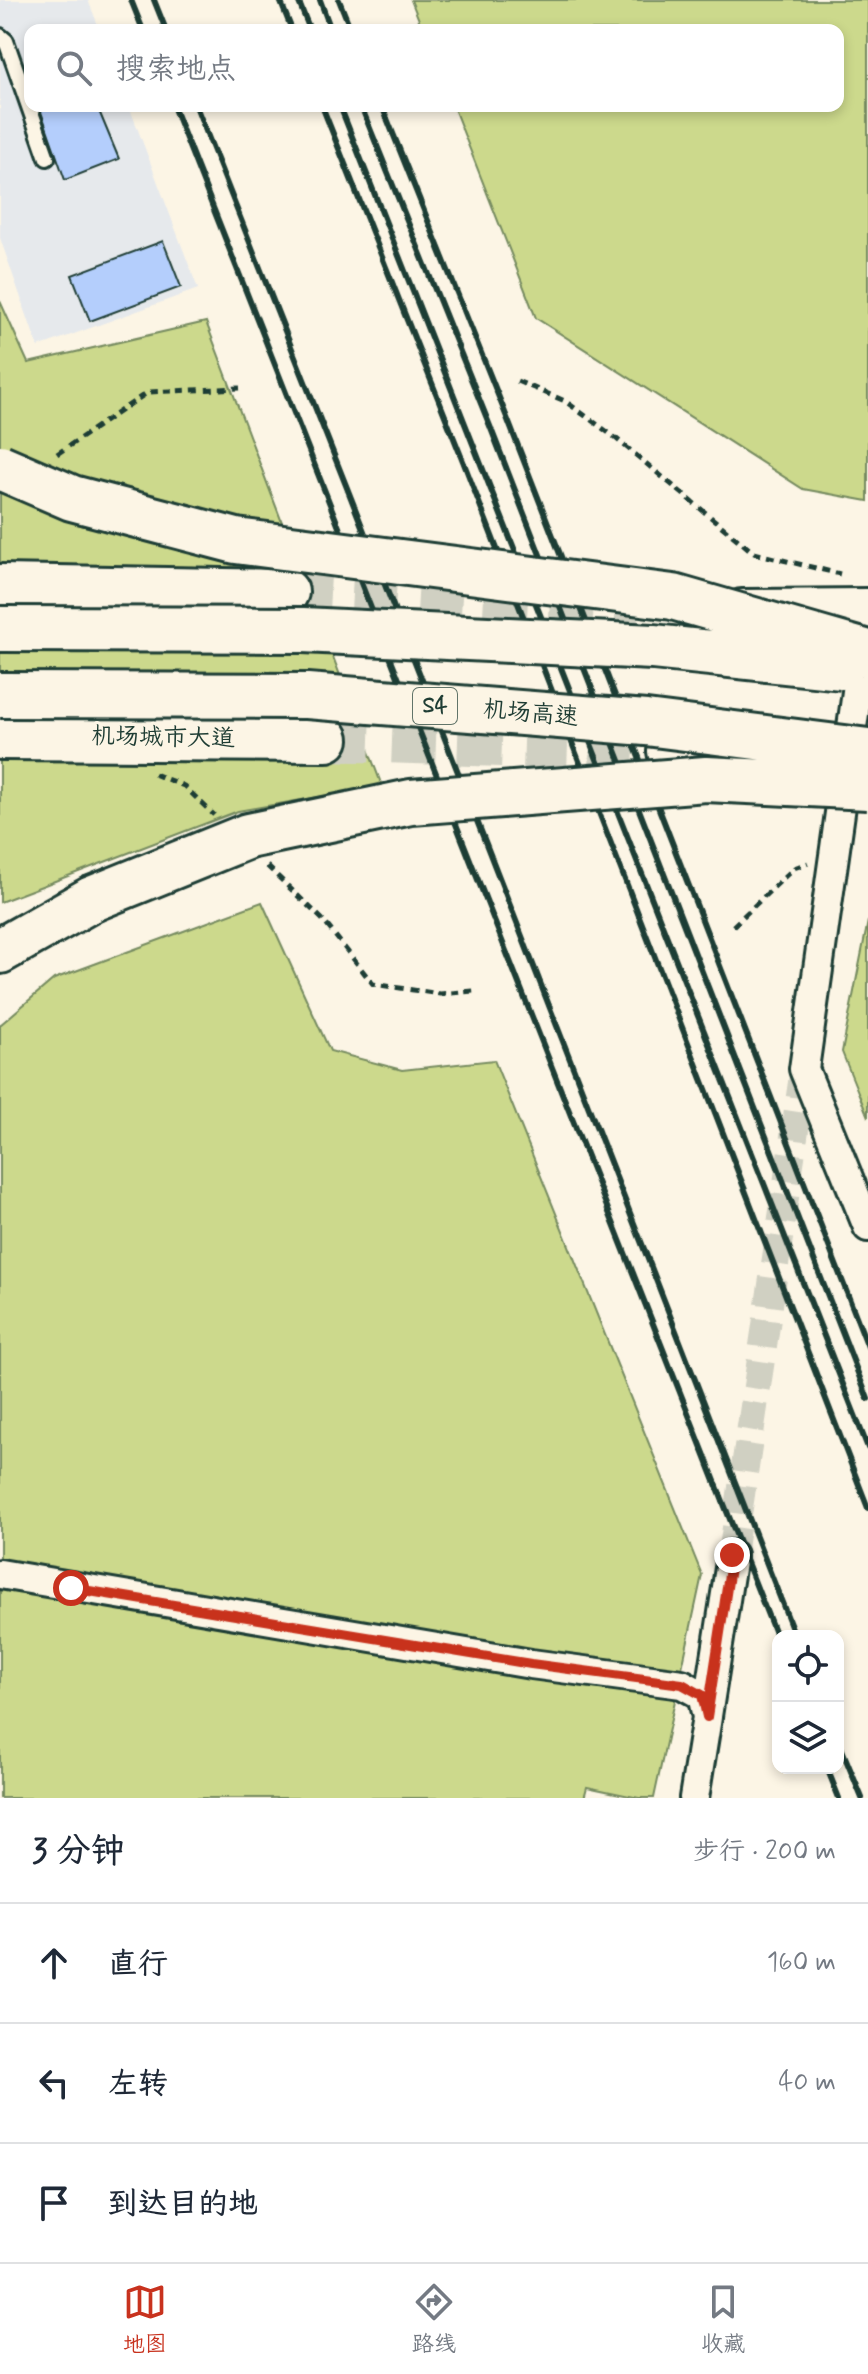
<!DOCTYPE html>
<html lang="zh">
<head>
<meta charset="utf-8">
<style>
	:root { --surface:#fff; --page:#f6f6f7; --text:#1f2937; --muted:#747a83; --line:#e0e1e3; --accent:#c8321e }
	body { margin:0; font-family:Mynerve,"LXGW WenKai TC",sans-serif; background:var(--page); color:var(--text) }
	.controls { position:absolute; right:24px; bottom:24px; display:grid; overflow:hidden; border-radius:16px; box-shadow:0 4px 12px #0003 }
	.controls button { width:72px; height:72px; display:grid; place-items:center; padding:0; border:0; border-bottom:2px solid var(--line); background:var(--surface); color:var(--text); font:40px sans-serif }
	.stop { position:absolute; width:24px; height:24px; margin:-18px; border:6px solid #c8321e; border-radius:50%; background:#fff }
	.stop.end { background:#c8321e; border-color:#fff; box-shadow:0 2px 8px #0008 }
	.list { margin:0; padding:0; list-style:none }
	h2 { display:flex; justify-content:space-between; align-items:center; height:104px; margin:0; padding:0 32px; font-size:34px }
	h2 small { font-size:26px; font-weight:400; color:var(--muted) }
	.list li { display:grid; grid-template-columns:52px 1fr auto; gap:24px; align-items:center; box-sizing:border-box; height:120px; padding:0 32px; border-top:2px solid var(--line) }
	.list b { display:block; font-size:30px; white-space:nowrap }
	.list em { font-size:26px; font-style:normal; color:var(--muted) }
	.icon { flex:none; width:44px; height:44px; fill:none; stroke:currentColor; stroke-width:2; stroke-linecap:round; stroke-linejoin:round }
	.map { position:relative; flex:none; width:868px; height:1798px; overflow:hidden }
	.search { position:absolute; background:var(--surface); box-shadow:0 4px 12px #0003; left:24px; right:24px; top:24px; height:88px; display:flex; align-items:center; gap:20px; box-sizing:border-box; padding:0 28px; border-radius:16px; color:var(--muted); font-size:30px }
	.sheet { height:464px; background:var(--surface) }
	nav { display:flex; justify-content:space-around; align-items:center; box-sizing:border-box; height:112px; border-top:2px solid var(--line); background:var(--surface); font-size:22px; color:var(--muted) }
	nav a { display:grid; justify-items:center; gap:4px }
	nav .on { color:var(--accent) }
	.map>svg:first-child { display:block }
	.built { fill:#e6e9ec }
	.green { fill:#ccd98c; stroke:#768b60; stroke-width:2 }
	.building { fill:#b4cefc; stroke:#1f3d34; stroke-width:2 }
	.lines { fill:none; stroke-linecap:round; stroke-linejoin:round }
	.minor-tunnel { stroke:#d0d0c2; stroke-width:28; stroke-dasharray:28 14; stroke-linecap:butt }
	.primary-tunnel { stroke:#d0d0c2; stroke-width:44; stroke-dasharray:44 22; stroke-linecap:butt }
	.service-casing { stroke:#1f3d34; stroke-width:20 }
	.minor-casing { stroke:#1f3d34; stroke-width:34 }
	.primary-casing { stroke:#1f3d34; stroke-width:50 }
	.motorway-casing { stroke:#1f3d34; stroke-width:50 }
	.path { stroke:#1f3d34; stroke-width:5; stroke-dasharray:8 6; stroke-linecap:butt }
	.service { stroke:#fcf5e5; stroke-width:14 }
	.minor { stroke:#fcf5e5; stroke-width:28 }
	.primary { stroke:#fcf5e5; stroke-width:44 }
	.motorway { stroke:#fcf5e5; stroke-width:44 }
	.rail { stroke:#1f3d34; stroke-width:6 }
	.motorway-bridge-casing { stroke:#1f3d34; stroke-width:50; stroke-linecap:butt }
	.motorway-bridge { stroke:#fcf5e5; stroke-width:44 }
	.route { stroke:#c8321e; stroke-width:10 }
	.labels { text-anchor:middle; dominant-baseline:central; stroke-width:6; stroke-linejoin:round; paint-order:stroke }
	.shield { fill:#fcf5e5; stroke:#617469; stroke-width:2 }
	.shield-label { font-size:22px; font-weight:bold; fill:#1f3d34 }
	.street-label { font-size:24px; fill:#1f3d34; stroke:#fcf5e5 }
</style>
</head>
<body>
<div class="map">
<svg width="868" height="1798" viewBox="0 0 868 1798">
	<rect width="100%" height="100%" fill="#fcf5e5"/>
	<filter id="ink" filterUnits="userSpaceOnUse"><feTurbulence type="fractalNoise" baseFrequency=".0125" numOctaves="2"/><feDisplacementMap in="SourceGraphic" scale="16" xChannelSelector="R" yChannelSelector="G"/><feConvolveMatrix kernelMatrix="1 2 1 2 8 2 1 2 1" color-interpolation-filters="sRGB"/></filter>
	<g filter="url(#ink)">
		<!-- built -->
		<path class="built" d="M0,0H88L100,30H30V106H129L198,289L38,347L0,238Z"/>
		<!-- green -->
		<path class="green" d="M411,0H868V501L803,489L536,318L453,106H838V30H423Z
			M0,301L28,363L206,322L382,786L238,811L0,902Z
			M262,902L330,1051L402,1070L494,1060L702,1575L654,1798H639L587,1787L584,1798H0V1025L54,979Z
			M868,921V1117L842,1052Z"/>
		<!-- building -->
		<path class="building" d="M39,106H97L119,159L65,180Z
			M163,241L181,287L90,321L72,275Z"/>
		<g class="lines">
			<!-- minor-tunnel -->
			<path class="minor-tunnel" d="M732,1555L804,1069"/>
			<!-- primary-tunnel -->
			<path class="primary-tunnel" d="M286,592L638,612
				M326,739L670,751"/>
			<defs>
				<path id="service" d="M0,36L6,41L47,158"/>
				<path id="minor" d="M864,642L804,1069L868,1227
					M0,1574L531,1664L682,1684L702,1695L707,1717L694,1798
					M707,1716L732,1555"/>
				<path id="primary" d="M0,587L286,592
					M742,612L868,611
					M0,737L326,739
					M670,751L748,775"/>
				<path id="motorway" d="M0,951L92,899"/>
			</defs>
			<!-- service casing -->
			<use href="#service" class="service-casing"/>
			<!-- minor casing -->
			<use href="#minor" class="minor-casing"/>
			<!-- primary casing -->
			<use href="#primary" class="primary-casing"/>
			<!-- motorway casing -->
			<use href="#motorway" class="motorway-casing"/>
			<!-- path -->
			<path class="path" d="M517,381L565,401L613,436L754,553L840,574
				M57,454L148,392L240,388
				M154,774L184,786L214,815
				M267,866L322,919L373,984L440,994L474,991
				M733,926L794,868L808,863"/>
			<!-- service -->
			<use href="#service" class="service"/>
			<!-- minor -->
			<use href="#minor" class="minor"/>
			<!-- primary -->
			<use href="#primary" class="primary"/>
			<!-- motorway -->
			<use href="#motorway" class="motorway"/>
			<!-- rail -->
			<path class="rail" d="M131,0L143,30
				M154,0L166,30
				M280,0L292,30
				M298,0L310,30
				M320,0L331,30
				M339,0L351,30
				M173,106L778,1641
				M196,106L351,498L795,1636
				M322,106L463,461L868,1508
				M340,106L868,1448
				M361,106L490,426L868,1399
				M382,106L506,415L868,1347
				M838,1740L862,1798
				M827,1768L839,1798"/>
			<defs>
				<path id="motorway-bridge" d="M0,467L72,498L236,541L673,597L868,653
					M0,629L303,630L653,647L842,667
					M0,695L307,696L646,723L868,751
					M92,899L248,836L411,802L706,779L868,787"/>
			</defs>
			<!-- motorway-bridge casing -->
			<use href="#motorway-bridge" class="motorway-bridge-casing"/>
			<!-- motorway-bridge -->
			<use href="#motorway-bridge" class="motorway-bridge"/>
		</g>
	</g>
	<g class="lines" filter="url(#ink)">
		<!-- route -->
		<path class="route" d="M71,1588L531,1664L682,1684L702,1695L707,1717L732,1555"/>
	</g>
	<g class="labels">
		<!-- shield labels -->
		<rect class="shield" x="413" y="688" width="44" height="36" rx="6"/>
		<g class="shield-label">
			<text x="435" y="706">S4</text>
		</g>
		<!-- street labels -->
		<g class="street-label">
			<text transform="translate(531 714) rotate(5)">机场高速</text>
			<text transform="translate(163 738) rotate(1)">机场城市大道</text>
		</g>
	</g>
</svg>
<div class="controls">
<button><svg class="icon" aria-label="locate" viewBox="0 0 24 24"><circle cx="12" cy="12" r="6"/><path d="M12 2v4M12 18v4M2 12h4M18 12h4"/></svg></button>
<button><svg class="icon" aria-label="layers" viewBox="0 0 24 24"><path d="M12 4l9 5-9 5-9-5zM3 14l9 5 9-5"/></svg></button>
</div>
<div class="stop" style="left:71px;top:1588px"></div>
<div class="stop end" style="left:732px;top:1555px"></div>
<div class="search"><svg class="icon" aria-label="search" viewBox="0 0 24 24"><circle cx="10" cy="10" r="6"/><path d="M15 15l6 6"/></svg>搜索地点</div>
</div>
<section class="sheet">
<h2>3 分钟<small>步行 · 200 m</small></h2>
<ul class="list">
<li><svg class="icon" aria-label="ahead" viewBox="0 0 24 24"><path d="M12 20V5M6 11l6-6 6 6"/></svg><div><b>直行</b></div><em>160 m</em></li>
<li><svg class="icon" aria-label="left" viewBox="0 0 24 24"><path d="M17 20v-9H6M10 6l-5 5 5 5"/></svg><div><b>左转</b></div><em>40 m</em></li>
<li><svg class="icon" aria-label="arrive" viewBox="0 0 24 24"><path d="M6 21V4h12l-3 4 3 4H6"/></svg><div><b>到达目的地</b></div></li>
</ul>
</section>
<nav>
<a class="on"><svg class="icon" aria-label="map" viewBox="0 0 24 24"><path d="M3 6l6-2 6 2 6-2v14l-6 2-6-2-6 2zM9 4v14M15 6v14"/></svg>地图</a>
<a><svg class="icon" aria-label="directions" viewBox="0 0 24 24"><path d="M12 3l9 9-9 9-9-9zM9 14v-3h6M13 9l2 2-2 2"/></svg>路线</a>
<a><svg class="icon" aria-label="saved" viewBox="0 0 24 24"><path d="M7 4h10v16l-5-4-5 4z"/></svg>收藏</a>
</nav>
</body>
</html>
